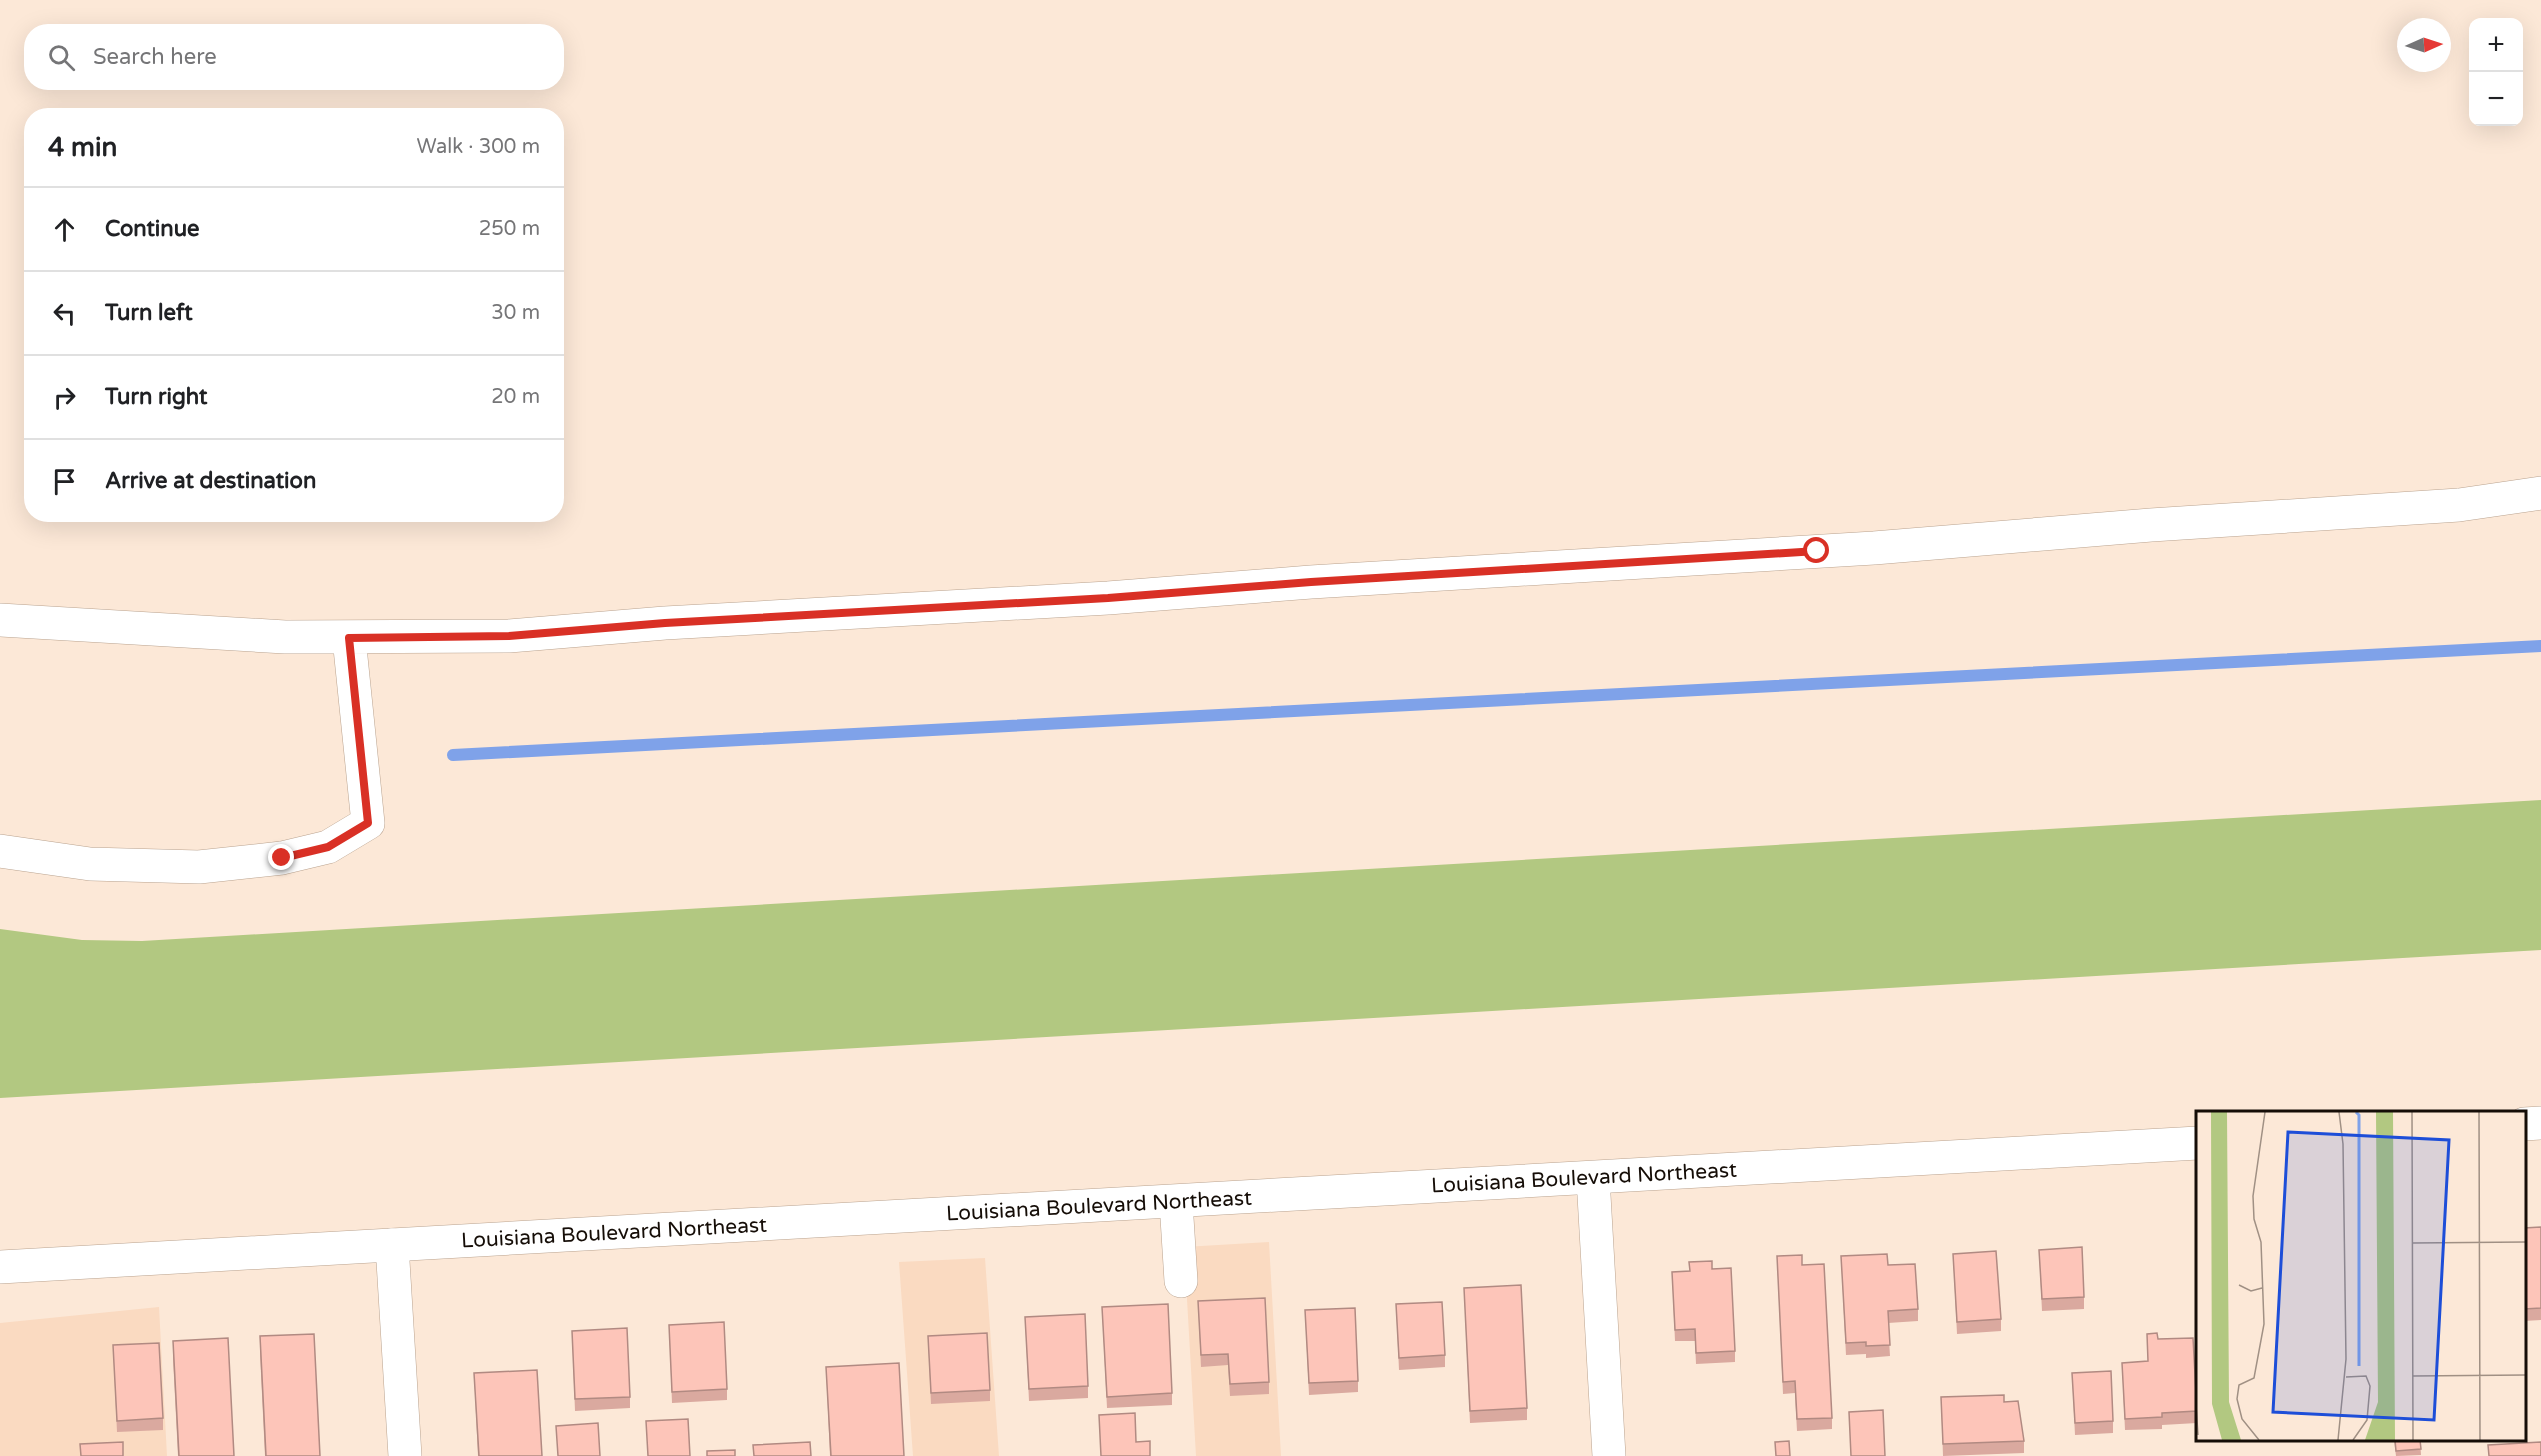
<!DOCTYPE html>
<html lang="en">
<head>
<meta charset="utf-8">
<style>
	:root { --surface:#fff; --page:#f6f6f6; --text:#202124; --muted:#757577; --line:#e0e0e0 }
	body { margin:0; font-family:"Varela Round",sans-serif; background:var(--page); color:var(--text) }
	.controls { position:absolute; right:18px; top:18px; display:grid; overflow:hidden; border-radius:12px; box-shadow:0 6px 24px #0002 }
	.controls button { width:54px; height:54px; display:grid; place-items:center; padding:0; border:0; border-bottom:2px solid var(--line); background:var(--surface); color:var(--text); font:30px sans-serif }
	.compass { position:absolute; left:2397px; top:18px; width:54px; height:54px; border-radius:50%; background:var(--surface); box-shadow:0 6px 24px #0002; rotate:87deg }
	.stop { position:absolute; width:18px; height:18px; margin:-14px; border:4px solid #d93025; border-radius:50%; background:#fff }
	.stop.end { background:#d93025; border-color:#fff; box-shadow:0 2px 6px #0008 }
	.list { margin:0; padding:0; list-style:none }
	h2 { display:flex; justify-content:space-between; align-items:center; height:78px; margin:0; padding:0 24px; font-size:26px }
	h2 small { font-size:20px; font-weight:400; color:var(--muted) }
	.list li { display:grid; grid-template-columns:39px 1fr auto; gap:18px; align-items:center; box-sizing:border-box; height:84px; padding:0 24px; border-top:2px solid var(--line) }
	.list b { display:block; font-size:22px; white-space:nowrap }
	.list em { font-size:20px; font-style:normal; color:var(--muted) }
	.icon { flex:none; width:33px; height:33px; fill:none; stroke:currentColor; stroke-width:2; stroke-linecap:round; stroke-linejoin:round }
	.map { position:relative; flex:none; width:2541px; height:1456px; overflow:hidden }
	.search { position:absolute; background:var(--surface); box-shadow:0 6px 24px #0002; left:24px; top:24px; width:540px; height:66px; display:flex; align-items:center; gap:15px; box-sizing:border-box; padding:0 21px; border-radius:24px; color:var(--muted); font-size:22px }
	.panel { position:absolute; background:var(--surface); box-shadow:0 6px 24px #0002; left:24px; top:108px; width:540px; height:414px; border-radius:24px }
	.map>svg:first-child { display:block }
	.built { fill:#fadac1 }
	.green { fill:#b2c881 }
	.lines { fill:none; stroke-linecap:round; stroke-linejoin:round }
	.stream { stroke:#7fa2e9; stroke-width:12 }
	.minor-casing { stroke:#baa38f; stroke-width:34 }
	.major-casing { stroke:#baa38f; stroke-width:34 }
	.minor { stroke:#fff; stroke-width:33 }
	.major { stroke:#fff; stroke-width:33 }
	.wall { fill:#daa99f }
	.building { fill:#fdc5b9; stroke:#b18a82; stroke-width:1.5 }
	.route { stroke:#d93025; stroke-width:8 }
	.labels { text-anchor:middle; dominant-baseline:central; stroke-width:4.5; stroke-linejoin:round; paint-order:stroke }
	.street-label { font-size:21px; fill:#150d07; stroke:#fff }
	.inset-river { fill:none; stroke:#7fa2e9; stroke-width:3 }
	.inset-road { fill:none; stroke:#a09084; stroke-width:1.5 }
	.view { fill:#1d4ed8; fill-opacity:0.15; stroke:#1d4ed8; stroke-width:3 }
	.inset-edge { fill:none; stroke:#150d07; stroke-width:3 }
</style>
</head>
<body>
<div class="map">
<svg width="2541" height="1456" viewBox="0 0 2541 1456">
	<rect width="100%" height="100%" fill="#fce8d7"/>
	<!-- built -->
	<path class="built" d="M1269,1242L1281,1456H1196L1184,1247Z
		M985,1258L999,1456H913L899,1262Z
		M159,1307L167,1456H0V1323Z"/>
	<!-- green -->
	<path class="green" d="M2541,800V950L0,1098V929L82,940L142,941Z"/>
	<g class="lines">
		<!-- stream -->
		<path class="stream" d="M453,755L2541,646"/>
		<defs>
			<path id="minor" d="M0,620L285,637L509,636L665,623L1108,598L1311,582L1874,548L2151,525L2459,505L2541,493
				M0,851L90,864L199,867L282,858L328,847L368,823L349,638
				M1593,1178L1609,1456
				M1176,1202L1181,1281
				M392,1245L405,1456"/>
			<path id="major" d="M2524,1124L2541,1123
				M0,1267L2198,1143"/>
		</defs>
		<!-- minor casing -->
		<use href="#minor" class="minor-casing"/>
		<!-- major casing -->
		<use href="#major" class="major-casing"/>
		<!-- minor -->
		<use href="#minor" class="minor"/>
		<!-- major -->
		<use href="#major" class="major"/>
	</g>
	<!-- wall -->
	<path class="wall" d="M2541,1227V1320L2524,1321V1228Z
		M2039,1250L2084,1297V1309L2042,1311Z
		M1953,1254L2001,1319V1331L1957,1334Z
		M1777,1256L1802,1265L1832,1418V1429L1797,1431L1795,1393L1783,1394Z
		M1841,1256L1888,1265L1918,1309V1321L1888,1323L1890,1356L1866,1358V1354L1846,1355Z
		M1712,1269L1735,1351V1362L1696,1364L1695,1341H1675L1672,1272Z
		M1464,1288L1527,1408V1420L1470,1423Z
		M1198,1301L1269,1382V1394L1230,1396L1228,1365L1201,1367Z
		M1396,1304L1445,1355V1367L1399,1370Z
		M1102,1307L1172,1393V1405L1107,1408Z
		M1305,1310L1358,1381V1392L1309,1395Z
		M1025,1317L1088,1386V1398L1029,1401Z
		M669,1325L727,1389V1400L672,1403Z
		M572,1331L630,1397V1408L575,1411Z
		M260,1336L320,1456H265L260,1353Z
		M928,1336L990,1390V1401L931,1404Z
		M2158,1339L2197,1411V1423L2162,1425V1429L2125,1430L2122,1363L2148,1361Z
		M173,1341L234,1456H178L173,1358Z
		M113,1345L163,1418V1430L117,1432Z
		M826,1367L904,1456H830Z
		M474,1373L542,1456H478Z
		M2072,1373L2113,1421V1433L2075,1435Z
		M1941,1397L2004,1402L2024,1441V1453L1943,1456Z
		M2260,1440H2296L2261,1442Z
		M2394,1440H2420L2421,1455L2396,1456Z"/>
	<!-- building -->
	<path class="building" d="M2541,1227V1308L2524,1309V1228Z
		M2082,1247L2084,1297L2042,1299L2039,1250Z
		M1996,1251L2001,1319L1957,1322L1953,1254Z
		M1887,1254L1888,1265L1915,1264L1918,1309L1888,1311L1890,1345L1866,1346V1342L1846,1343L1841,1256Z
		M1802,1255V1265L1824,1264L1832,1418L1797,1419L1795,1381L1783,1382L1777,1256Z
		M1712,1261V1269L1731,1268L1735,1351L1696,1353L1695,1329L1675,1330L1672,1272L1690,1271L1689,1262Z
		M1521,1285L1527,1408L1470,1411L1464,1288Z
		M1265,1298L1269,1382L1230,1384L1228,1354L1201,1355L1198,1301Z
		M1442,1302L1445,1355L1399,1358L1396,1304Z
		M1168,1304L1172,1393L1107,1397L1102,1307Z
		M1355,1308L1358,1381L1309,1383L1305,1310Z
		M1085,1314L1088,1386L1029,1389L1025,1317Z
		M724,1322L727,1389L672,1392L669,1325Z
		M627,1328L630,1397L575,1399L572,1331Z
		M987,1333L990,1390L931,1393L928,1336Z
		M2157,1333L2158,1339L2193,1338L2197,1411L2162,1413V1417L2125,1419L2122,1363L2148,1361L2147,1334Z
		M314,1334L320,1456H266L260,1336Z
		M228,1338L234,1456H179L173,1341Z
		M159,1343L163,1418L117,1421L113,1345Z
		M899,1363L904,1456H831L826,1367Z
		M537,1370L542,1456H479L474,1373Z
		M2111,1371L2113,1421L2075,1423L2072,1373Z
		M2004,1395V1402L2018,1401L2024,1441L1943,1444L1941,1397Z
		M1883,1410L1885,1456H1851L1849,1412Z
		M1135,1413L1136,1442L1150,1441V1456H1101L1099,1415Z
		M688,1419L690,1456H648L646,1421Z
		M598,1423L600,1456H558L556,1426Z
		M2395,1440H2420L2421,1449L2396,1451Z
		M1789,1441L1790,1456H1776L1775,1442Z
		M123,1442V1456H81L80,1444Z
		M810,1442L811,1456H754L753,1445Z
		M2541,1442V1456H2489L2488,1445Z
		M735,1450V1456H707V1451Z"/>
	<g class="lines">
		<!-- route -->
		<path class="route" d="M282,858L328,847L368,823L349,638L509,636L665,623L1108,598L1311,582L1817,551"/>
	</g>
	<g class="labels">
		<!-- street labels -->
		<g class="street-label">
			<text transform="translate(1584 1178) rotate(-3)">Louisiana Boulevard Northeast</text>
			<text transform="translate(1099 1206) rotate(-3)">Louisiana Boulevard Northeast</text>
			<text transform="translate(614 1233) rotate(-3)">Louisiana Boulevard Northeast</text>
		</g>
	</g>
	<!-- overview -->
	<g transform="translate(2196 1111)">
		<rect width="330" height="330" fill="#fce8d7"/>
		<path d="M15,1H31L33,291L45,329H26L16,293ZM180,1H197L199,329H169L182,291Z" fill="#b2c881"/>
		<path class="inset-river" d="M160,1L163,4V255"/>
		<path class="inset-road" d="M216,1L217,329M283,1L284,329M216,132L330,131M43,174L55,180L66,177M217,265L330,264M150,266L170,265L174,275L171,309L157,329M0,294L2,324M63,329L46,308L41,288L43,274L58,267L68,213L65,131L58,108L57,85L69,1M142,329L150,248L147,33L143,1"/>
		<path class="view" d="M92,21L253,29L238,309L77,301Z"/>
		<rect width="330" height="330" class="inset-edge"/>
	</g>
</svg>
<div class="controls">
<button>+</button>
<button>−</button>
</div>
<svg class="compass" viewBox="-18 -18 36 36"><path d="M0-13l5 13h-10z" fill="#e53935"/><path d="M0 13l5-13h-10z" fill="#757577"/></svg>
<div class="stop" style="left:1817px;top:551px"></div>
<div class="stop end" style="left:282px;top:858px"></div>
<div class="search"><svg class="icon" aria-label="search" viewBox="0 0 24 24"><circle cx="10" cy="10" r="6"/><path d="M15 15l6 6"/></svg>Search here</div>
<section class="panel">
<h2>4 min<small>Walk · 300 m</small></h2>
<ul class="list">
<li><svg class="icon" aria-label="ahead" viewBox="0 0 24 24"><path d="M12 20V5M6 11l6-6 6 6"/></svg><div><b>Continue</b></div><em>250 m</em></li>
<li><svg class="icon" aria-label="left" viewBox="0 0 24 24"><path d="M17 20v-9H6M10 6l-5 5 5 5"/></svg><div><b>Turn left</b></div><em>30 m</em></li>
<li><svg class="icon" aria-label="right" viewBox="0 0 24 24"><path d="M7 20v-9h11M14 6l5 5-5 5"/></svg><div><b>Turn right</b></div><em>20 m</em></li>
<li><svg class="icon" aria-label="arrive" viewBox="0 0 24 24"><path d="M6 21V4h12l-3 4 3 4H6"/></svg><div><b>Arrive at destination</b></div></li>
</ul>
</section>
</div>
</body>
</html>
